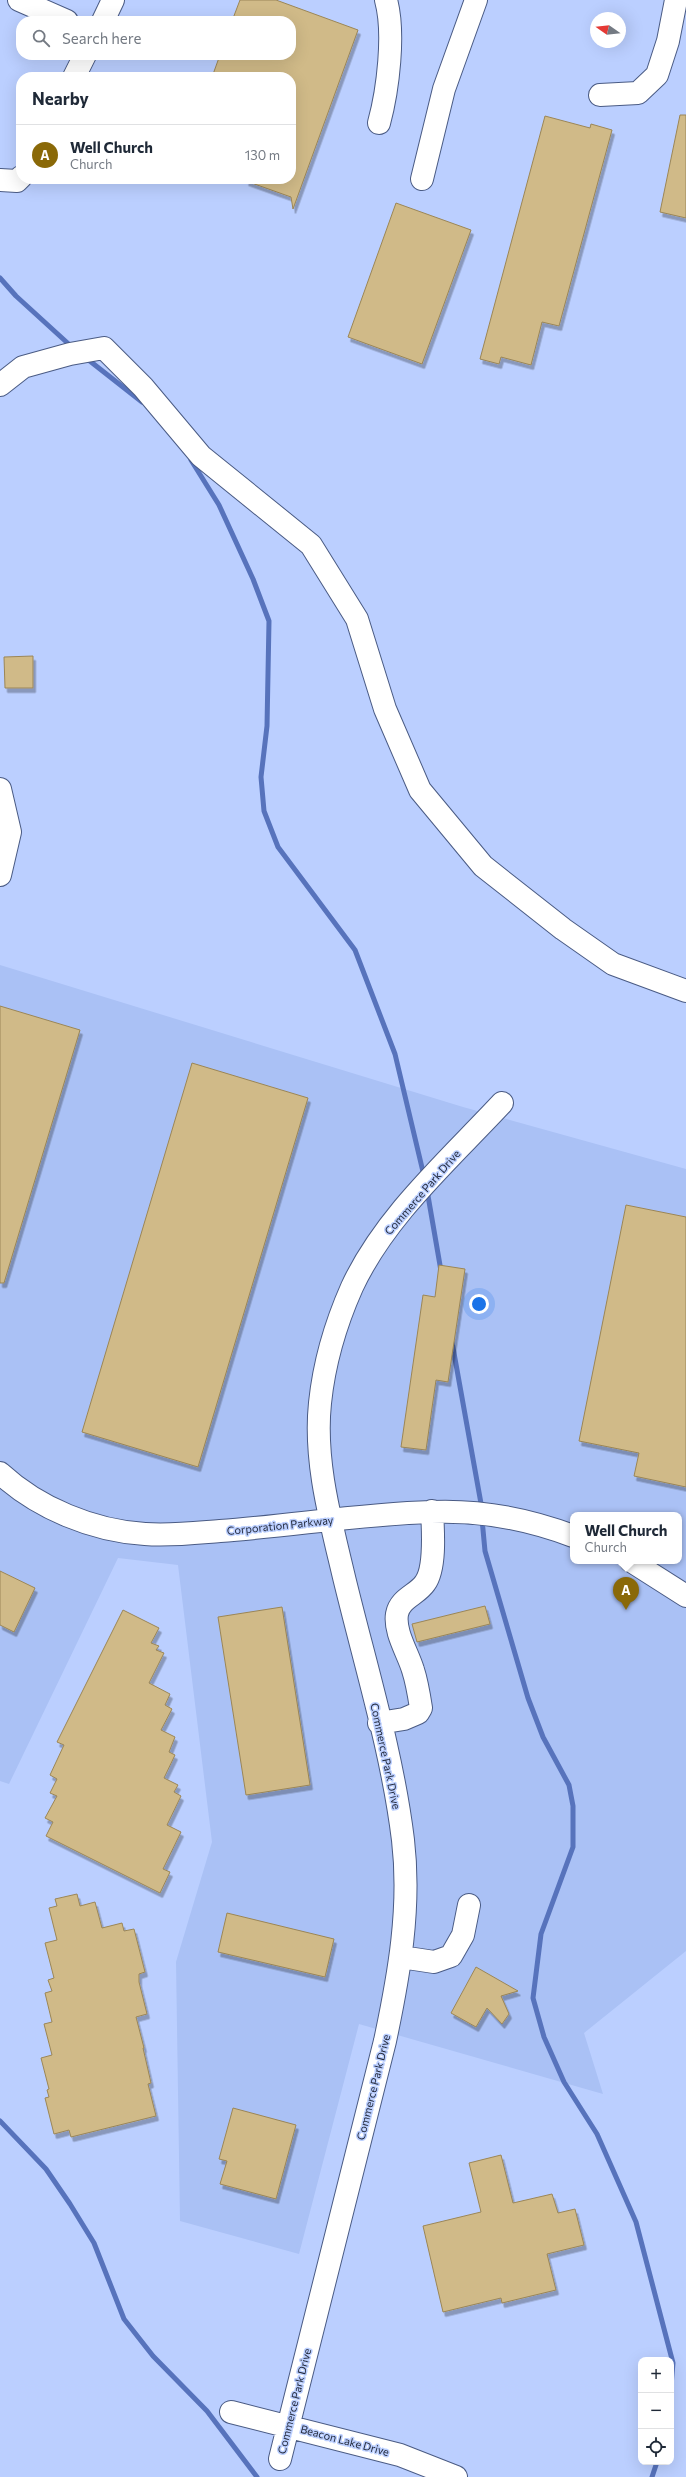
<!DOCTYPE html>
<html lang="en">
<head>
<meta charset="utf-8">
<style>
	:root { --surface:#fff; --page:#f2f2f3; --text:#1f2937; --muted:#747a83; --line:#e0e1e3; --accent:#8a6908 }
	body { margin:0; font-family:Commissioner,sans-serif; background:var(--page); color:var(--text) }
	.controls { position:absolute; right:12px; bottom:12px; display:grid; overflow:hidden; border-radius:8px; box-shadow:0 4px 16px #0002 }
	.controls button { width:36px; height:36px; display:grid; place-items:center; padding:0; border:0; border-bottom:1px solid var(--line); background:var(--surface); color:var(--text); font:20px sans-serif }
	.compass { position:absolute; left:590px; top:12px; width:36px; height:36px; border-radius:50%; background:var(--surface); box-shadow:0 4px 16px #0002; rotate:284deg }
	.you { position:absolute; left:479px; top:1304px; width:14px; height:14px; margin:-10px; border:3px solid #fff; border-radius:50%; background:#1a73e8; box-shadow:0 0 0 6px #1a73e833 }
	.badge { display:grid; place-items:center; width:26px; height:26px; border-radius:50%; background:var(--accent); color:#fff; font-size:13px; font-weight:700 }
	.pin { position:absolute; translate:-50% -33px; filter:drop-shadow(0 1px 2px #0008) }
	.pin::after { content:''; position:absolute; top:21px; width:14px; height:12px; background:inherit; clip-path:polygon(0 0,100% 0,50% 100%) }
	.popup { position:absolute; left:570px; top:1512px; width:112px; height:52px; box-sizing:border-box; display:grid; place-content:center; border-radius:8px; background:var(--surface); filter:drop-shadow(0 1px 3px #0005); font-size:13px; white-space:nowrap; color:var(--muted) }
	.popup b { font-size:15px; color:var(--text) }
	.popup::after { content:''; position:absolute; left:50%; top:100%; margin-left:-8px; border:8px solid transparent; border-top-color:var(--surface) }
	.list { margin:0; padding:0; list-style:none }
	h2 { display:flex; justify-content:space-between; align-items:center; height:52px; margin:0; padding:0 16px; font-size:17px }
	h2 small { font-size:13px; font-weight:400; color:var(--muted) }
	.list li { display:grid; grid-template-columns:26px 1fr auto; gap:12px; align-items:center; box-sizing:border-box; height:60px; padding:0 16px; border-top:1px solid var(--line) }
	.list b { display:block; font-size:15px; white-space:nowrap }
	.list p { margin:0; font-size:13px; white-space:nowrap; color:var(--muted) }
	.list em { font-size:13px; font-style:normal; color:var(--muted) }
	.icon { flex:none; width:22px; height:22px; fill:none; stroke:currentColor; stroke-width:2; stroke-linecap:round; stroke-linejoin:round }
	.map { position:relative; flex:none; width:686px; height:2477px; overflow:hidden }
	.search { position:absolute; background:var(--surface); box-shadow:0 4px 16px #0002; left:16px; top:16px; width:280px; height:44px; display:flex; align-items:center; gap:10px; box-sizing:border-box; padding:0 14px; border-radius:16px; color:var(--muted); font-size:15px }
	.panel { position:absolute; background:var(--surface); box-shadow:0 4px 16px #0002; left:16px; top:72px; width:280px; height:112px; border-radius:16px }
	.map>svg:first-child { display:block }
	.built { fill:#aac1f5; fill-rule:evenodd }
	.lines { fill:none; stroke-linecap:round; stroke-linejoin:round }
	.stream { stroke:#5773bc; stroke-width:5 }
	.building { fill:#d0ba88; stroke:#9b8656; filter:url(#shadow) }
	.minor-casing { stroke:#4a5b84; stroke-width:24 }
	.minor { stroke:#fff; stroke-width:22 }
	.labels { text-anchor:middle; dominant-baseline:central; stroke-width:3; stroke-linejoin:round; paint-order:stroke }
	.street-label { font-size:11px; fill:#252c3f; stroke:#bbcfff }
</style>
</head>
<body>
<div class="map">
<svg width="686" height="2477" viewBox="0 0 686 2477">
	<defs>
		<filter id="shadow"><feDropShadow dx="2.5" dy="4.5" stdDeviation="0" flood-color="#0004"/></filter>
	</defs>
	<rect width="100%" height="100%" fill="#bbcfff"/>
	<!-- built -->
	<path class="built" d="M0,965L463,1107L686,1169V1951L584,2033L603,2094L359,2024L299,2254L180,2221L176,1962L212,1842L178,1565L118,1558L9,1784L0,1781ZM573,1515H679V1561H573Z"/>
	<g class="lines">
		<!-- stream -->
		<path class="stream" d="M0,278L16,296L73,348
			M86,358L142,402
			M191,460L219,505L253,579L269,621L267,726L261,777L264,811L278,847L355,950L395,1054L424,1176
			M427,1190L441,1271
			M452,1342L482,1509
			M482,1519L485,1551L528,1698L543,1737L569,1785L573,1806V1847L541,1934L533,1998L544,2037L564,2082L597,2134L636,2222L673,2363L671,2386
			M0,2121L46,2169L70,2204L94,2243L124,2319L153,2356L207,2411L257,2477
			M652,2477L657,2462"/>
	</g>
	<!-- building -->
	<path class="building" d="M240,0H276L358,30L293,209L291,197L246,181L247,179H291V77H212L220,55H291V21H232Z
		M680,115H686V218L660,212Z
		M545,116L590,128L591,124L612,130L559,326L542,322L531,365L501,357L499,364L480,359Z
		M396,203L471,230L422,364L348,337Z
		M33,656V688H5L4,657Z
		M0,1006L80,1030L4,1283H0Z
		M192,1063L308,1098L198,1467L82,1432Z
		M626,1205L686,1217V1487L634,1476L639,1453L579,1441Z
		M439,1265L465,1269L448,1382L436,1380L426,1450L401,1447L423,1295L435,1297Z
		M0,1571L35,1588L14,1632L0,1625Z
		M485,1606L490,1624L417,1642L412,1624Z
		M282,1607L310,1785L246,1795L218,1617Z
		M123,1610L159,1628L151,1643L159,1646L156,1650L164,1653L149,1683L170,1694L165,1705L172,1709L161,1730L175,1737L169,1752L175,1755L164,1778L178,1785L174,1792L181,1796L167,1825L181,1832L163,1869L170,1872L160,1893L46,1836L53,1822L45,1818L57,1796L50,1793L57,1779L50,1775L64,1745L57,1742Z
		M77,1894L80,1906L95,1902L102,1928L122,1923L124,1931L134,1929L145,1972L139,1974V1982L147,2014L136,2017L144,2048H143L151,2083L148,2084L156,2116L71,2137L69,2130L54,2134L45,2098L49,2097L47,2090L49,2089L41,2058L52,2055L44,2024L52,2022L45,1993L52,1991L48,1980L54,1978L45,1943L57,1940L49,1908L57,1906L55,1899Z
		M227,1913L334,1939L325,1977L218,1952Z
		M476,1967L518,1991L501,1996L509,2014L502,2024L487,2008L476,2027L451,2013Z
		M233,2108L296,2125L276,2199L220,2184L227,2161L219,2159Z
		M501,2155L513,2203L552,2194L558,2213L575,2209L584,2245L547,2254L556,2290L502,2303L501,2298L443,2312L423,2226L481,2212L469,2163Z"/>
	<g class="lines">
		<defs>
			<path id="minor" d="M19,0L67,21
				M103,21L113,0
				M74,77L85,55
				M600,95L638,93L657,75L668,41L676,0
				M379,123C388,90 395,33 386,0
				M422,179L444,89L476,0
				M0,180L17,181L21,177
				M0,385L23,367L70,354L104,348L143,387L201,456L311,545L357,619L385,709L420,790L483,866L563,929L613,964L686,991
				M0,789L10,832L0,875
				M0,1473C38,1508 93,1531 145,1534C170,1536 195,1533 220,1531C291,1526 360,1514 431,1512C478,1510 528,1519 573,1536
				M631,1561L686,1596
				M379,1723L404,1719L418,1713L421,1708C419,1695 417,1682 413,1670C408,1653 394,1632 397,1614C400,1598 417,1595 425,1583C436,1568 433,1530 432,1511
				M401,1957L434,1962L451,1956L463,1935L469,1905
				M231,2412L400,2455L456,2477
				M280,2459L385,2041C399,1975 411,1908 403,1840C392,1750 364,1661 343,1573C330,1518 314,1460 320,1403C324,1364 336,1323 352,1287C385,1216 449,1160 502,1103"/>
		</defs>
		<!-- minor casing -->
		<use href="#minor" class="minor-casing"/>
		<!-- minor -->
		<use href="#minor" class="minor"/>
	</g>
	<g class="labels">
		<!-- street labels -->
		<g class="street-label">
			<text transform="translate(422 1192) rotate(-49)">Commerce Park Drive</text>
			<text transform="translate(280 1525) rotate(-6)">Corporation Parkway</text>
			<text transform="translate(386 1756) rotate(78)">Commerce Park Drive</text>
			<text transform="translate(373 2087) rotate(-76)">Commerce Park Drive</text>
			<text transform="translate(294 2401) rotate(-76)">Commerce Park Drive</text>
			<text transform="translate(345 2440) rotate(15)">Beacon Lake Drive</text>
		</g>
	</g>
</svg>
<div class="controls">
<button>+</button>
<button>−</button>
<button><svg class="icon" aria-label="locate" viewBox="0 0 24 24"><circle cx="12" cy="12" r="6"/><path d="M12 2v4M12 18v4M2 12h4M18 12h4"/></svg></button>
</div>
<svg class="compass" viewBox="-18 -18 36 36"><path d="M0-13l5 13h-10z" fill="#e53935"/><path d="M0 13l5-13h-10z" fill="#747a83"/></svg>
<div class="you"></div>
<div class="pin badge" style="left:626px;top:1610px">A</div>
<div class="popup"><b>Well Church</b>Church</div>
<div class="search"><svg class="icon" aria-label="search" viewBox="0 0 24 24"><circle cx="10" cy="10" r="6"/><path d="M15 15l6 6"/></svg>Search here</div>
<section class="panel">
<h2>Nearby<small></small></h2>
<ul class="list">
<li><span class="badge">A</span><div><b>Well Church</b><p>Church</p></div><em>130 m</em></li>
</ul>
</section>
</div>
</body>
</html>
